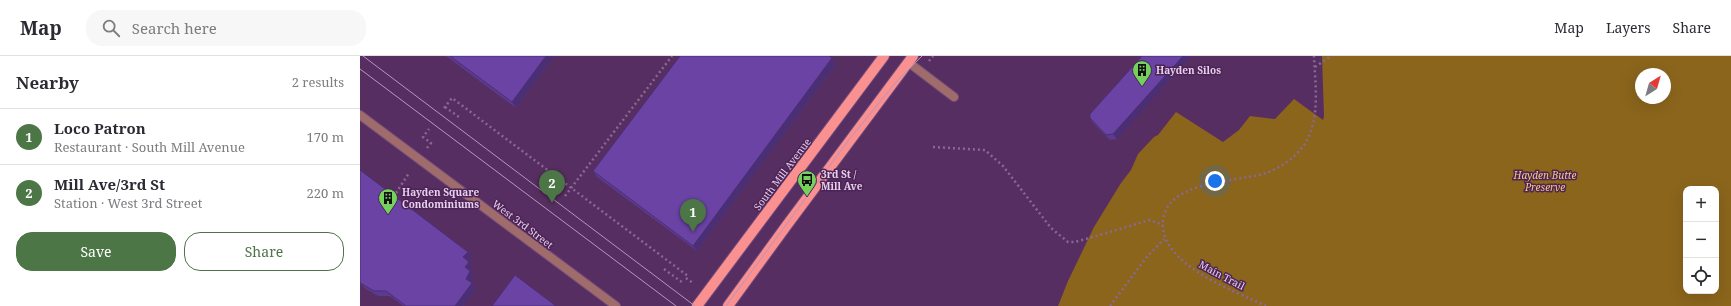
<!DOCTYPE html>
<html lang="en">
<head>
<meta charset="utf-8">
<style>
	:root { --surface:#fff; --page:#f7f7f7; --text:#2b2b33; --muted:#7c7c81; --line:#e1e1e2; --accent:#4c7645 }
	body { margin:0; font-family:"Noto Serif",serif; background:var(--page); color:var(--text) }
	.controls { position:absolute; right:12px; bottom:12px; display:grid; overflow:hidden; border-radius:8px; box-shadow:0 4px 16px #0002 }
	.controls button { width:36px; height:36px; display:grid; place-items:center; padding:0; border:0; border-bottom:1px solid var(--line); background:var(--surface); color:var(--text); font:20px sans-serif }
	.compass { position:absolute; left:1275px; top:12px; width:36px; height:36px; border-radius:50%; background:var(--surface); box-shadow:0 4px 16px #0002; rotate:37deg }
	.you { position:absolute; left:855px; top:125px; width:14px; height:14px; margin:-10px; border:3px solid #fff; border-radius:50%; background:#1a73e8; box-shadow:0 0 0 6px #1a73e833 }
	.badge { display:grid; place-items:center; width:26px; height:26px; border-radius:50%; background:var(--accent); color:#fff; font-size:13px; font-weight:700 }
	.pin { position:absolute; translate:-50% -33px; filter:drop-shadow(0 1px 2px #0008) }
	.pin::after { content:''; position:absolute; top:21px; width:14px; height:12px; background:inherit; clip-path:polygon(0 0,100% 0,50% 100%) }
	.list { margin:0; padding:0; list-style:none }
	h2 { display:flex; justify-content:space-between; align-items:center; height:52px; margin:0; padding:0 16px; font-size:17px }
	h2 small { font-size:13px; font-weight:400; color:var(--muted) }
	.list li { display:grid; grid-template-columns:26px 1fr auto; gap:12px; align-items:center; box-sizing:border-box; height:56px; padding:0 16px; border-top:1px solid var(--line) }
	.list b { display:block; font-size:15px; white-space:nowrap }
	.list p { margin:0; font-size:13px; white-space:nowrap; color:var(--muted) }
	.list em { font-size:13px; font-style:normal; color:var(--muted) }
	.actions { display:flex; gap:8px; padding:12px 16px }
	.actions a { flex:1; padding:9px 0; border:1px solid var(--accent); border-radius:16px; text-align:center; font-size:14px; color:var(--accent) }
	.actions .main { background:var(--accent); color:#fff }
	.icon { flex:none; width:22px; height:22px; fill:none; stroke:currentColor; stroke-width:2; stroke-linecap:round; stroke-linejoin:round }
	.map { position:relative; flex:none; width:1371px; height:250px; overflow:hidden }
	header { display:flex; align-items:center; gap:24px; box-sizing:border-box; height:56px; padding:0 20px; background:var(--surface); border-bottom:1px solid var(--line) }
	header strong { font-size:19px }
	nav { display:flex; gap:22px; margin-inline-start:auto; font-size:14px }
	.search { width:280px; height:36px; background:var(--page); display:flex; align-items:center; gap:10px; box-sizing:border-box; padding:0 14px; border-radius:16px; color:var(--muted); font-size:15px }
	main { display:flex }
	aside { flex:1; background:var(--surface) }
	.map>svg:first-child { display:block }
	.green { fill:#8b651c; fill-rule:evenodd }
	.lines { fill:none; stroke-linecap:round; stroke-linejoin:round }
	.lane-casing { stroke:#714b7a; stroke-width:10 }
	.street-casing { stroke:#714b7a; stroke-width:10 }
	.primary-casing { stroke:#714b7a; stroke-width:12 }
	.path { stroke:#8b6893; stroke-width:2.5; stroke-dasharray:2 3; stroke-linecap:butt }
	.lane { stroke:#a06b6b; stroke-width:8 }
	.street { stroke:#a06b6b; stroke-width:8 }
	.primary { stroke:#fb9091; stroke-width:10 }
	.tram { stroke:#b496bc; stroke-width:1 }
	.wall { fill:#5c3a8e }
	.shaded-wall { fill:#4b2f74 }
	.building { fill:#6b43a5; stroke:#4b2f74 }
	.labels { text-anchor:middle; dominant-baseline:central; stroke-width:3; stroke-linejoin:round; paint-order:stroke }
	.poi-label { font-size:10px; font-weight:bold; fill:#e7cfed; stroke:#4c2456; text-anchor:start }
	.street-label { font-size:10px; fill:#e7cfed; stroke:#4c2456 }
	.park-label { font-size:10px; font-style:italic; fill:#f8ca7c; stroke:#4c2456 }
</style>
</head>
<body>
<header>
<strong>Map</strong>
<div class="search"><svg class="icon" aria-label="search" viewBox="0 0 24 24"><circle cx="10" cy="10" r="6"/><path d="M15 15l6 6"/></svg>Search here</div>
<nav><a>Map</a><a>Layers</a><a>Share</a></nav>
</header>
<main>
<aside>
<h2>Nearby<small>2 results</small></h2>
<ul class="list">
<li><span class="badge">1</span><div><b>Loco Patron</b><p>Restaurant · South Mill Avenue</p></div><em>170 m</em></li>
<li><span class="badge">2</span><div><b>Mill Ave/3rd St</b><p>Station · West 3rd Street</p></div><em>220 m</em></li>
</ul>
<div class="actions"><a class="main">Save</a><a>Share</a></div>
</aside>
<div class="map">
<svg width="1371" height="250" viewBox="0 0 1371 250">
	<rect width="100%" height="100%" fill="#572e61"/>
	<!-- green -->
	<path class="green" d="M962,0H1371V250H698L708,225L734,171L761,127L771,114L778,98L794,81L798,79L816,56L863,86L879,74L890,60L915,63L934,43L963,64L964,60ZM1281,18H1305V42H1281ZM1326,133H1356V235H1326Z"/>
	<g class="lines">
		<defs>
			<path id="lane" d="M548,6L594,41"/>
			<path id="street" d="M0,59L256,250"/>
			<path id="primary" d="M337,250L524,0
				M368,250L427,169L553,0"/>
		</defs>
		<!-- lane casing -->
		<use href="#lane" class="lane-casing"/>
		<!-- street casing -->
		<use href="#street" class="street-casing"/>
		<!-- primary casing -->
		<use href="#primary" class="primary-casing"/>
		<!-- path -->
		<path class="path" d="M569,5L573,0
			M955,11L971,0
			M85,51L99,61
			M84,52L92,42L328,220
			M573,91L625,94L643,110L691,172L708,186H714L726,183L790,164L803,169
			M67,92L71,87L63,81L69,73
			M36,137L49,117
			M205,140L312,0
			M304,213L323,227
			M326,222L333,227
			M750,250L786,202L804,183
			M906,250C875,235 806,211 803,171C800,125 873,126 903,118C919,113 935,102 944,89C961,64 955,28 954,0"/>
		<!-- lane -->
		<use href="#lane" class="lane"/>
		<!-- street -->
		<use href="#street" class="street"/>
		<!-- primary -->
		<use href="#primary" class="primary"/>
		<!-- tram -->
		<path class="tram" d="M3,0L335,250
			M0,13L316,250
			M366,250L491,81L537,25L562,0"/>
	</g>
	<!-- wall -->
	<path class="wall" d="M86,0H194L156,52Z
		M782,0L757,83L750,84L733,67L730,62Z
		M472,2L476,8L337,195L237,121L233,115Z
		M0,114L108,196L112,201L108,205L113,212L110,215L114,221L111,226L116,232L103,250H43L30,240H18L6,233L0,227Z"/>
	<!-- shaded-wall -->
	<path class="shaded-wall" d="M186,0H194L156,52L152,46Z
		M823,0H831L757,83L753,78Z
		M472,2L476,8L337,195L333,190Z
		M108,196L112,201L107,207L103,201Z
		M109,206L113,212L110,215L114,221L110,228L106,223L105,211Z
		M112,227L116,232L103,250H95Z"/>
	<!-- building -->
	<path class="building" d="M90,0H186L152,46Z
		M320,0H469L472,2L333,190L233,115Z
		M782,0H823L753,78L746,79L730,62V58Z
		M0,114L108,196L103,201L109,206L105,211L110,215L106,223L112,227L95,250H46L26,235H14L2,228L0,226Z
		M155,219L196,250H132Z"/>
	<!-- icons -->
	<defs>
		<symbol id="building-pin" viewBox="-11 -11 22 30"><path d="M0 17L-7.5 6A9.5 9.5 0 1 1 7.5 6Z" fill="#74d25c" stroke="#4c2456"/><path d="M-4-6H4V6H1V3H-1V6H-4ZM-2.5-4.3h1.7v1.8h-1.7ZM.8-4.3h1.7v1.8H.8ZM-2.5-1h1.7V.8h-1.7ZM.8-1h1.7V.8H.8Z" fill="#111"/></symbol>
		<symbol id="bus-pin" viewBox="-11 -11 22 30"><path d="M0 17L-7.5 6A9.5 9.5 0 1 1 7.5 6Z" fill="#74d25c" stroke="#4c2456"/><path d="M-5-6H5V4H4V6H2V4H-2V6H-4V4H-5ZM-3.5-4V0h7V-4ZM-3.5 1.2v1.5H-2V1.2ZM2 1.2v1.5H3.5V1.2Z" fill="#111"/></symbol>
	</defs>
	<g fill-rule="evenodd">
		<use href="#building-pin" x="771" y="3" width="22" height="30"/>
		<use href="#bus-pin" x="436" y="113" width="22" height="30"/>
		<use href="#building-pin" x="17" y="131" width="22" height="30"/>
	</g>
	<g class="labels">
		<!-- poi labels -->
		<g class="poi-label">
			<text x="796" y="14">Hayden Silos</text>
			<text x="461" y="118">3rd St /<tspan x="461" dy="12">Mill Ave</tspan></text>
			<text x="42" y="136">Hayden Square<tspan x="42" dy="12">Condominiums</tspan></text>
		</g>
		<!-- street labels -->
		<g class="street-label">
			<text transform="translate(422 118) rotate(-53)">South Mill Avenue</text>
			<text transform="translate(163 168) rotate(37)">West 3rd Street</text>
			<text transform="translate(862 219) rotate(28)">Main Trail</text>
		</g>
		<!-- park labels -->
		<g class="park-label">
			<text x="1185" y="119">Hayden Butte<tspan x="1185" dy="12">Preserve</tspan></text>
		</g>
	</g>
</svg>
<div class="controls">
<button>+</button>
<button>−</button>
<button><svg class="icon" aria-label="locate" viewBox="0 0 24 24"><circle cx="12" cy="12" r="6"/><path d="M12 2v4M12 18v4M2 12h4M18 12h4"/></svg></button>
</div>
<svg class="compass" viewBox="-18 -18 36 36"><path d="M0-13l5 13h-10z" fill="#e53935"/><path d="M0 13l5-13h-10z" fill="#7c7c81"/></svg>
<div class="you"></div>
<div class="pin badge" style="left:333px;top:176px">1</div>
<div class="pin badge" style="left:192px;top:147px">2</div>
</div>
</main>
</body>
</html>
